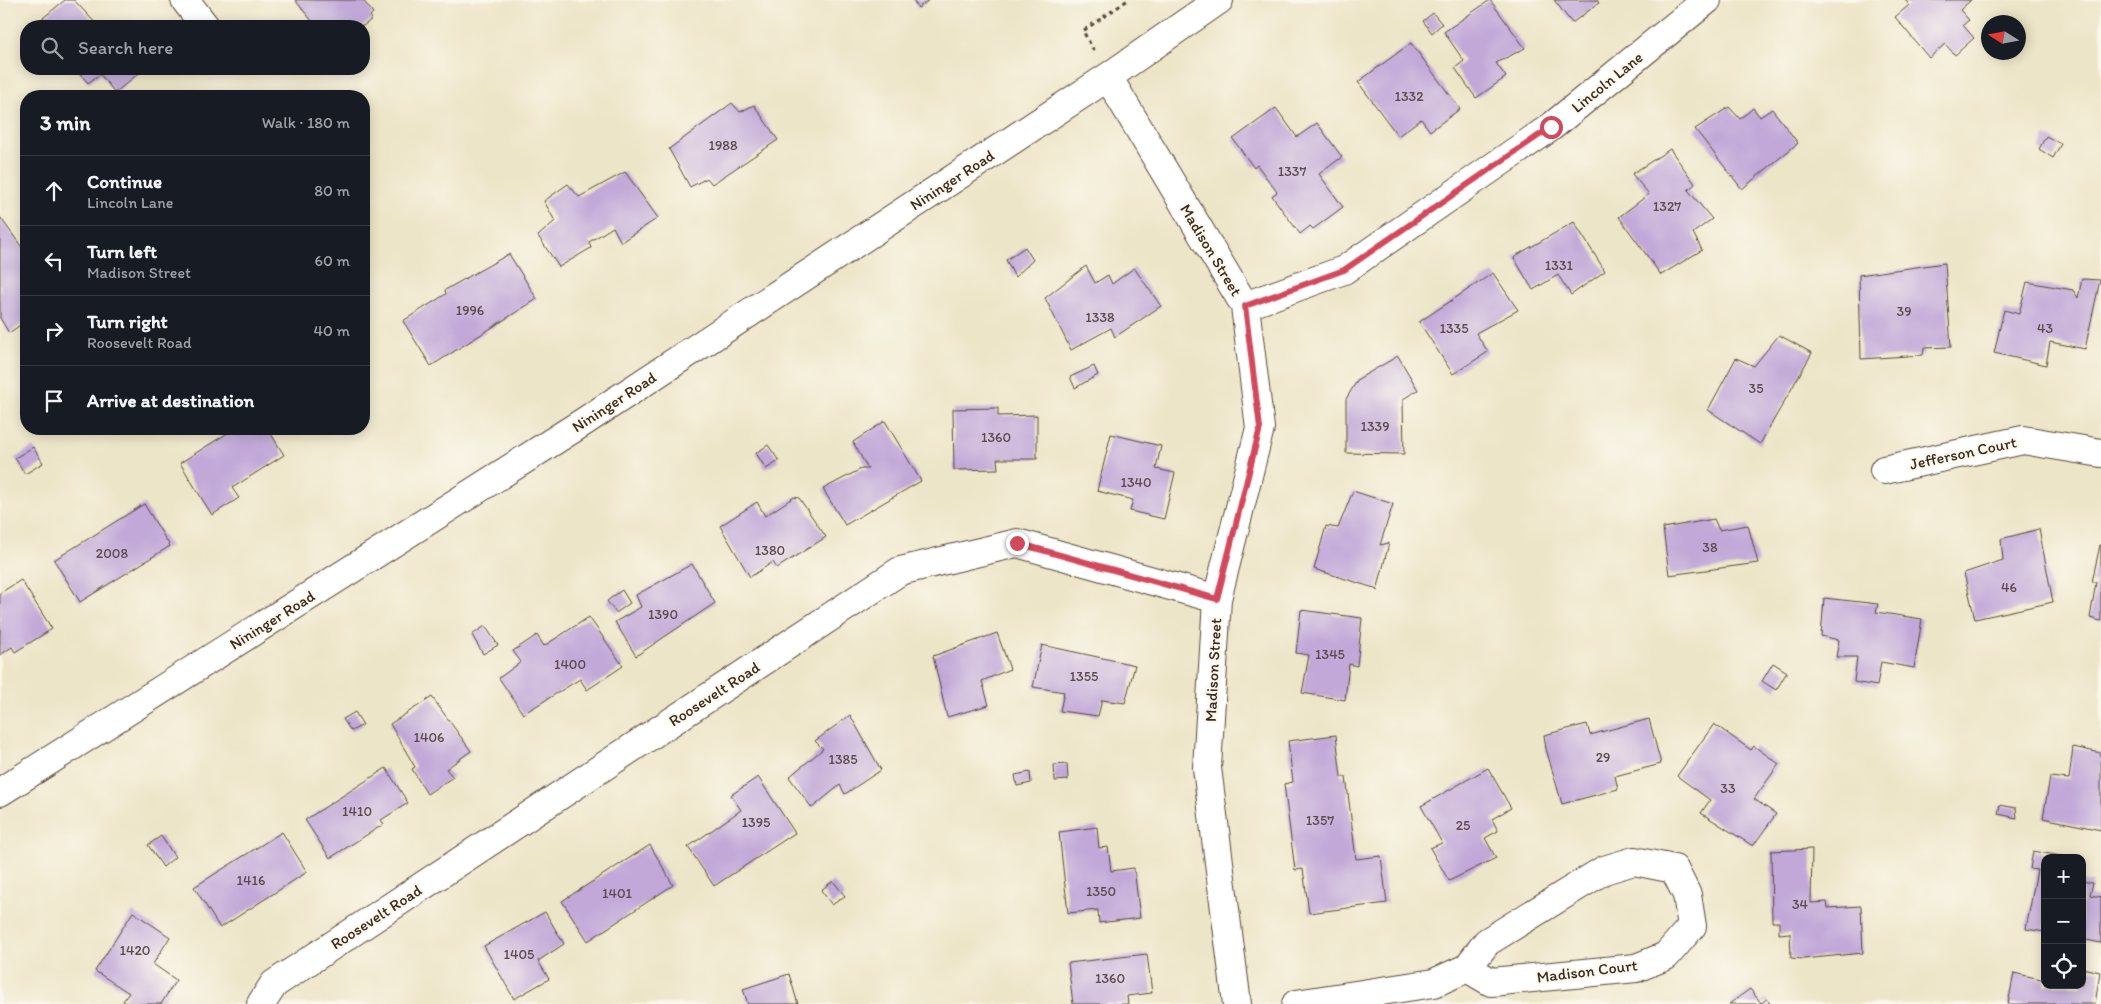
<!DOCTYPE html>
<html lang="en">
<head>
<meta charset="utf-8">
<style>
	:root { --surface:#171b24; --page:#242831; --text:#f1f3f6; --muted:#9ea1a6; --line:#363941 }
	body { margin:0; font-family:Itim,sans-serif; background:var(--page); color:var(--text) }
	.controls { position:absolute; right:15px; bottom:15px; display:grid; overflow:hidden; border-radius:10px; box-shadow:0 2px 12px #0003 }
	.controls button { width:45px; height:45px; display:grid; place-items:center; padding:0; border:0; border-bottom:1px solid var(--line); background:var(--surface); color:var(--text); font:25px sans-serif }
	.compass { position:absolute; left:1981px; top:15px; width:45px; height:45px; border-radius:50%; background:var(--surface); box-shadow:0 2px 12px #0003; rotate:281deg }
	.stop { position:absolute; width:15px; height:15px; margin:-11px; border:4px solid #d1495b; border-radius:50%; background:#fff }
	.stop.end { background:#d1495b; border-color:#fff; box-shadow:0 1px 5px #0008 }
	.list { margin:0; padding:0; list-style:none }
	h2 { display:flex; justify-content:space-between; align-items:center; height:65px; margin:0; padding:0 20px; font-size:21px }
	h2 small { font-size:16px; font-weight:400; color:var(--muted) }
	.list li { display:grid; grid-template-columns:32px 1fr auto; gap:15px; align-items:center; box-sizing:border-box; height:70px; padding:0 20px; border-top:1px solid var(--line) }
	.list b { display:block; font-size:19px; white-space:nowrap }
	.list p { margin:0; font-size:16px; white-space:nowrap; color:var(--muted) }
	.list em { font-size:16px; font-style:normal; color:var(--muted) }
	.icon { flex:none; width:28px; height:28px; fill:none; stroke:currentColor; stroke-width:2; stroke-linecap:round; stroke-linejoin:round }
	.map { position:relative; flex:none; width:2101px; height:1004px; overflow:hidden }
	.search { position:absolute; background:var(--surface); box-shadow:0 2px 12px #0003; left:20px; top:20px; width:350px; height:55px; display:flex; align-items:center; gap:12px; box-sizing:border-box; padding:0 18px; border-radius:20px; color:var(--muted); font-size:19px }
	.panel { position:absolute; background:var(--surface); box-shadow:0 2px 12px #0003; left:20px; top:90px; width:350px; height:345px; border-radius:20px }
	.map>svg:first-child { display:block }
	.building { fill:#c1a8d8 }
	.lines { fill:none; stroke-linecap:round; stroke-linejoin:round }
	.minor-casing { stroke:#564637; stroke-width:30 }
	.path { stroke:#564637; stroke-width:3; stroke-dasharray:4 4; stroke-linecap:butt }
	.minor { stroke:#fff; stroke-width:28 }
	.route { stroke:#d1495b; stroke-width:6 }
	.labels { text-anchor:middle; dominant-baseline:central; stroke-width:4.5; stroke-linejoin:round; paint-order:stroke }
	.number-label { font-size:14px; fill:#5c4a4c }
	.street-label { font-size:16px; fill:#3b2a1e; stroke:#fbf7ec }
</style>
</head>
<body>
<div class="map">
<svg width="2101" height="1004" viewBox="0 0 2101 1004">
	<rect width="100%" height="100%" fill="#fbf7ec"/>
	<filter id="ink" filterUnits="userSpaceOnUse"><feTurbulence type="fractalNoise" baseFrequency=".02" numOctaves="2"/><feDisplacementMap in="SourceGraphic" scale="10" xChannelSelector="R" yChannelSelector="G"/><feConvolveMatrix kernelMatrix="1 2 1 2 8 2 1 2 1" color-interpolation-filters="sRGB"/></filter>
	<filter id="wash" filterUnits="userSpaceOnUse"><feTurbulence type="fractalNoise" baseFrequency=".0096" numOctaves="4" result="noise"/><feDisplacementMap in="SourceGraphic" scale="20" xChannelSelector="R" yChannelSelector="G"/><feGaussianBlur stdDeviation="1.12" result="paint"/><feColorMatrix in="noise" values="0 0 0 0 0 0 0 0 0 0 0 0 0 0 0 0 0 1.4 0 .05"/><feComposite in="paint" operator="in"/></filter>
	<g filter="url(#wash)">
		<rect width="100%" height="100%" fill="#ede5c7"/>
		<g id="blocks">
			<!-- building -->
			<path class="building" d="M65,0H74L98,26H41L38,22Z
				M295,0H363L373,13L370,16L372,19L363,26H316Z
				M913,0H929L918,8Z
				M1490,0L1525,48L1496,63L1506,77L1476,98L1455,68L1464,61L1444,32Z
				M1554,0H1597L1599,3L1572,23Z
				M1905,0H1971L1960,10L1969,20L1963,25L1974,38L1955,55L1945,44L1929,58L1895,17L1909,5Z
				M1433,13L1442,24L1432,33L1423,21Z
				M1411,43L1460,109L1430,131L1421,119L1398,136L1358,82Z
				M76,69H136L139,73L115,93L100,74L88,83Z
				M732,103L740,112L754,105L778,140L712,184L707,178L690,187L669,149Z
				M1729,107L1740,119L1753,108L1760,117L1772,109L1798,143L1742,189L1695,129Z
				M1276,108L1297,137L1317,123L1342,157L1319,174L1343,207L1313,229L1310,226L1300,234L1272,196L1277,192L1257,165L1254,168L1233,139Z
				M2046,136L2061,144L2053,158L2039,149Z
				M1670,149L1695,184L1688,190L1712,219L1693,233L1702,250L1661,275L1619,217L1649,194L1632,174Z
				M625,172L658,218L621,242L613,227L589,242L591,248L559,267L538,236L555,221L544,201L568,184L579,197Z
				M0,217L26,253V274L25,275L26,286L22,289L26,296V321L9,333L0,318Z
				M1574,222L1605,271L1571,295L1558,275L1533,290L1514,258L1517,255Z
				M1025,247L1033,260L1015,277L1006,260Z
				M509,254L537,299L431,366L403,321L446,294L445,290Z
				M1945,263L1951,347L1924,348L1923,355L1861,359L1859,275Z
				M1086,266L1095,283L1108,275L1112,284L1134,268L1161,306L1115,337L1111,328L1071,350L1045,298Z
				M1493,273L1518,310L1476,333L1488,352L1453,374L1419,322Z
				M2082,279L2100,280L2085,349L2050,342L2046,365L1994,353L2004,310L2019,314L2027,282L2073,290L2078,298Z
				M1779,335L1812,353L1760,444L1708,410L1736,358L1754,366Z
				M1398,356L1418,390L1403,399L1404,454L1346,453V399L1358,379Z
				M1094,366L1098,375L1075,388L1070,377Z
				M998,408V416L1037,415V459H997L998,469L954,470L953,409Z
				M885,421L921,481L845,525L823,489L861,469H868L853,442Z
				M234,429H268L284,455L232,488L239,498L212,515L180,463Z
				M1111,434L1161,446L1156,469L1175,473L1164,519L1130,511L1133,500L1097,491Z
				M768,445L779,461L766,469L756,453Z
				M33,447L43,463L25,474L15,458Z
				M1353,491L1393,504L1380,545L1389,543L1377,591L1374,588L1314,569L1326,526L1338,528Z
				M794,497L799,498L826,537L777,568L773,562L750,577L720,526L757,502L765,516Z
				M144,504L170,546L80,602L54,560Z
				M1714,519L1719,530L1748,525L1758,563L1669,575L1663,528Z
				M2039,529L2053,602L1975,619L1964,573L2003,560L2001,539Z
				M2100,545H2101V621L2090,618L2096,582H2092Z
				M692,564L715,603L636,656L615,622L641,607L636,595Z
				M21,580L52,629L15,652L12,647L0,655V593Z
				M622,590L630,603L616,613L607,601Z
				M1824,598L1878,604L1876,612L1922,619L1914,668L1881,662L1877,686L1854,682L1857,657H1836L1839,640L1821,636Z
				M1301,610L1362,618L1357,666L1349,664L1345,700L1302,693L1309,655L1296,653Z
				M589,617L623,666L587,690L580,679L523,714L499,678L521,662L513,651L537,635L544,646Z
				M485,626L498,645L483,654L472,635Z
				M997,633L1010,669L982,681L989,705L947,717L933,656Z
				M1042,645L1135,665L1125,703L1102,700L1098,716L1060,711L1064,692L1033,687Z
				M1773,663L1787,672L1776,690L1762,681Z
				M432,697L471,751L446,769L453,777L427,794L412,769L415,767L390,724Z
				M355,712L363,725L351,731L343,719Z
				M850,715L881,770L845,794L840,785L812,808L789,777L823,749L815,741Z
				M1649,719L1661,764L1615,776L1618,789L1562,804L1546,749L1544,735L1587,724L1590,735Z
				M1714,724L1751,750L1754,746L1779,764L1754,799L1776,814L1753,846L1701,813L1710,800L1677,776Z
				M1336,735L1341,777H1346L1356,859L1381,856L1387,903L1309,913L1303,869L1295,870L1284,784L1293,782L1288,741Z
				M2073,747L2101,753V830L2043,818L2050,777L2069,779Z
				M1067,764L1068,780L1055,781L1054,765Z
				M386,768L408,803L381,820L384,824L330,858L305,820Z
				M1488,768L1511,808L1492,819L1498,831L1485,838L1496,858L1449,881L1430,848L1442,843L1421,806Z
				M1030,772L1031,783L1017,786L1015,775Z
				M758,777L795,833L714,886L688,847L741,810L731,795Z
				M2000,805L2016,808L2017,818L1998,814Z
				M1097,827L1099,848L1108,847L1111,871L1134,868L1140,918L1099,923L1098,910L1068,913L1059,832Z
				M282,832L307,872L220,928L194,887Z
				M161,836L175,857L163,867L148,845Z
				M650,845L673,885L588,941L562,901Z
				M1812,849L1811,903L1827,902L1828,908L1861,906L1863,953L1803,959L1791,958L1790,933L1779,934V922H1772L1771,851Z
				M2033,851L2067,857L2045,858V932L2026,929L2037,870L2030,869Z
				M833,881L845,896L832,905L821,890Z
				M2082,881L2093,883L2090,895L2101,897V943L2082,939Z
				M133,912L170,937L153,964L176,980L161,1004H128L123,1001L129,993L95,971Z
				M545,912L564,944L538,961L549,979L514,999L484,946Z
				M1147,954L1152,993L1127,996L1128,1004H1073L1068,963Z
				M2082,968L2100,972L2095,1004H2008L2014,973L2045,980V985H2082Z
				M789,974L798,1004H748L743,989Z
				M1750,989L1761,1003L1767,999L1770,1004H1729Z"/>
		</g>
	</g>
	<g filter="url(#ink)">
		<use href="#blocks" fill-opacity="0" stroke="#564637" stroke-width="1"/>
		<g class="lines">
			<defs>
				<path id="minor" d="M185,0L205,26
					M1108,77L1245,306L1260,428L1217,599L1207,768L1237,1004
					M1245,306L1344,270L1551,127L1707,0
					M1884,470L2023,440L2101,453
					M0,792L582,423L1108,77L1219,0
					M261,1004L274,984L900,571L1017,543L1217,599
					M1296,1004L1434,983L1467,968L1487,942L1604,870L1634,861L1674,869L1687,895L1692,926L1666,956L1636,968L1491,982L1467,968"/>
			</defs>
			<!-- minor casing -->
			<use href="#minor" class="minor-casing"/>
			<!-- path -->
			<path class="path" d="M1094,51L1083,31L1128,0"/>
			<!-- minor -->
			<use href="#minor" class="minor"/>
		</g>
	</g>
	<g class="lines" filter="url(#ink)">
		<!-- route -->
		<path class="route" d="M1017,543L1217,599L1260,428L1245,306L1344,270L1551,127"/>
	</g>
	<g class="labels">
		<!-- number labels -->
		<g class="number-label">
			<text x="1409" y="96">1332</text>
			<text x="723" y="145">1988</text>
			<text x="1292" y="171">1337</text>
			<text x="1667" y="206">1327</text>
			<text x="1559" y="265">1331</text>
			<text x="470" y="310">1996</text>
			<text x="1904" y="311">39</text>
			<text x="1100" y="317">1338</text>
			<text x="1454" y="328">1335</text>
			<text x="2045" y="328">43</text>
			<text x="1756" y="388">35</text>
			<text x="1375" y="426">1339</text>
			<text x="996" y="437">1360</text>
			<text x="1136" y="482">1340</text>
			<text x="1710" y="547">38</text>
			<text x="770" y="550">1380</text>
			<text x="112" y="553">2008</text>
			<text x="2009" y="587">46</text>
			<text x="663" y="614">1390</text>
			<text x="1330" y="654">1345</text>
			<text x="570" y="664">1400</text>
			<text x="1084" y="676">1355</text>
			<text x="429" y="737">1406</text>
			<text x="1603" y="757">29</text>
			<text x="843" y="759">1385</text>
			<text x="1728" y="788">33</text>
			<text x="357" y="811">1410</text>
			<text x="1320" y="820">1357</text>
			<text x="756" y="822">1395</text>
			<text x="1463" y="825">25</text>
			<text x="251" y="880">1416</text>
			<text x="1101" y="891">1350</text>
			<text x="617" y="893">1401</text>
			<text x="1800" y="904">34</text>
			<text x="135" y="950">1420</text>
			<text x="519" y="954">1405</text>
			<text x="1110" y="978">1360</text>
		</g>
		<!-- street labels -->
		<g class="street-label">
			<text transform="translate(1607 82) rotate(-39)">Lincoln Lane</text>
			<text transform="translate(952 180) rotate(-33)">Nininger Road</text>
			<text transform="translate(1211 250) rotate(59)">Madison Street</text>
			<text transform="translate(614 402) rotate(-33)">Nininger Road</text>
			<text transform="translate(1963 453) rotate(-12)">Jefferson Court</text>
			<text transform="translate(272 620) rotate(-32)">Nininger Road</text>
			<text transform="translate(1213 670) rotate(-87)">Madison Street</text>
			<text transform="translate(714 694) rotate(-33)">Roosevelt Road</text>
			<text transform="translate(376 917) rotate(-33)">Roosevelt Road</text>
			<text transform="translate(1587 971) rotate(-7)">Madison Court</text>
		</g>
	</g>
</svg>
<div class="controls">
<button>+</button>
<button>−</button>
<button><svg class="icon" aria-label="locate" viewBox="0 0 24 24"><circle cx="12" cy="12" r="6"/><path d="M12 2v4M12 18v4M2 12h4M18 12h4"/></svg></button>
</div>
<svg class="compass" viewBox="-18 -18 36 36"><path d="M0-13l5 13h-10z" fill="#e53935"/><path d="M0 13l5-13h-10z" fill="#9ea1a6"/></svg>
<div class="stop" style="left:1551px;top:127px"></div>
<div class="stop end" style="left:1017px;top:543px"></div>
<div class="search"><svg class="icon" aria-label="search" viewBox="0 0 24 24"><circle cx="10" cy="10" r="6"/><path d="M15 15l6 6"/></svg>Search here</div>
<section class="panel">
<h2>3 min<small>Walk · 180 m</small></h2>
<ul class="list">
<li><svg class="icon" aria-label="ahead" viewBox="0 0 24 24"><path d="M12 20V5M6 11l6-6 6 6"/></svg><div><b>Continue</b><p>Lincoln Lane</p></div><em>80 m</em></li>
<li><svg class="icon" aria-label="left" viewBox="0 0 24 24"><path d="M17 20v-9H6M10 6l-5 5 5 5"/></svg><div><b>Turn left</b><p>Madison Street</p></div><em>60 m</em></li>
<li><svg class="icon" aria-label="right" viewBox="0 0 24 24"><path d="M7 20v-9h11M14 6l5 5-5 5"/></svg><div><b>Turn right</b><p>Roosevelt Road</p></div><em>40 m</em></li>
<li><svg class="icon" aria-label="arrive" viewBox="0 0 24 24"><path d="M6 21V4h12l-3 4 3 4H6"/></svg><div><b>Arrive at destination</b></div></li>
</ul>
</section>
</div>
</body>
</html>
